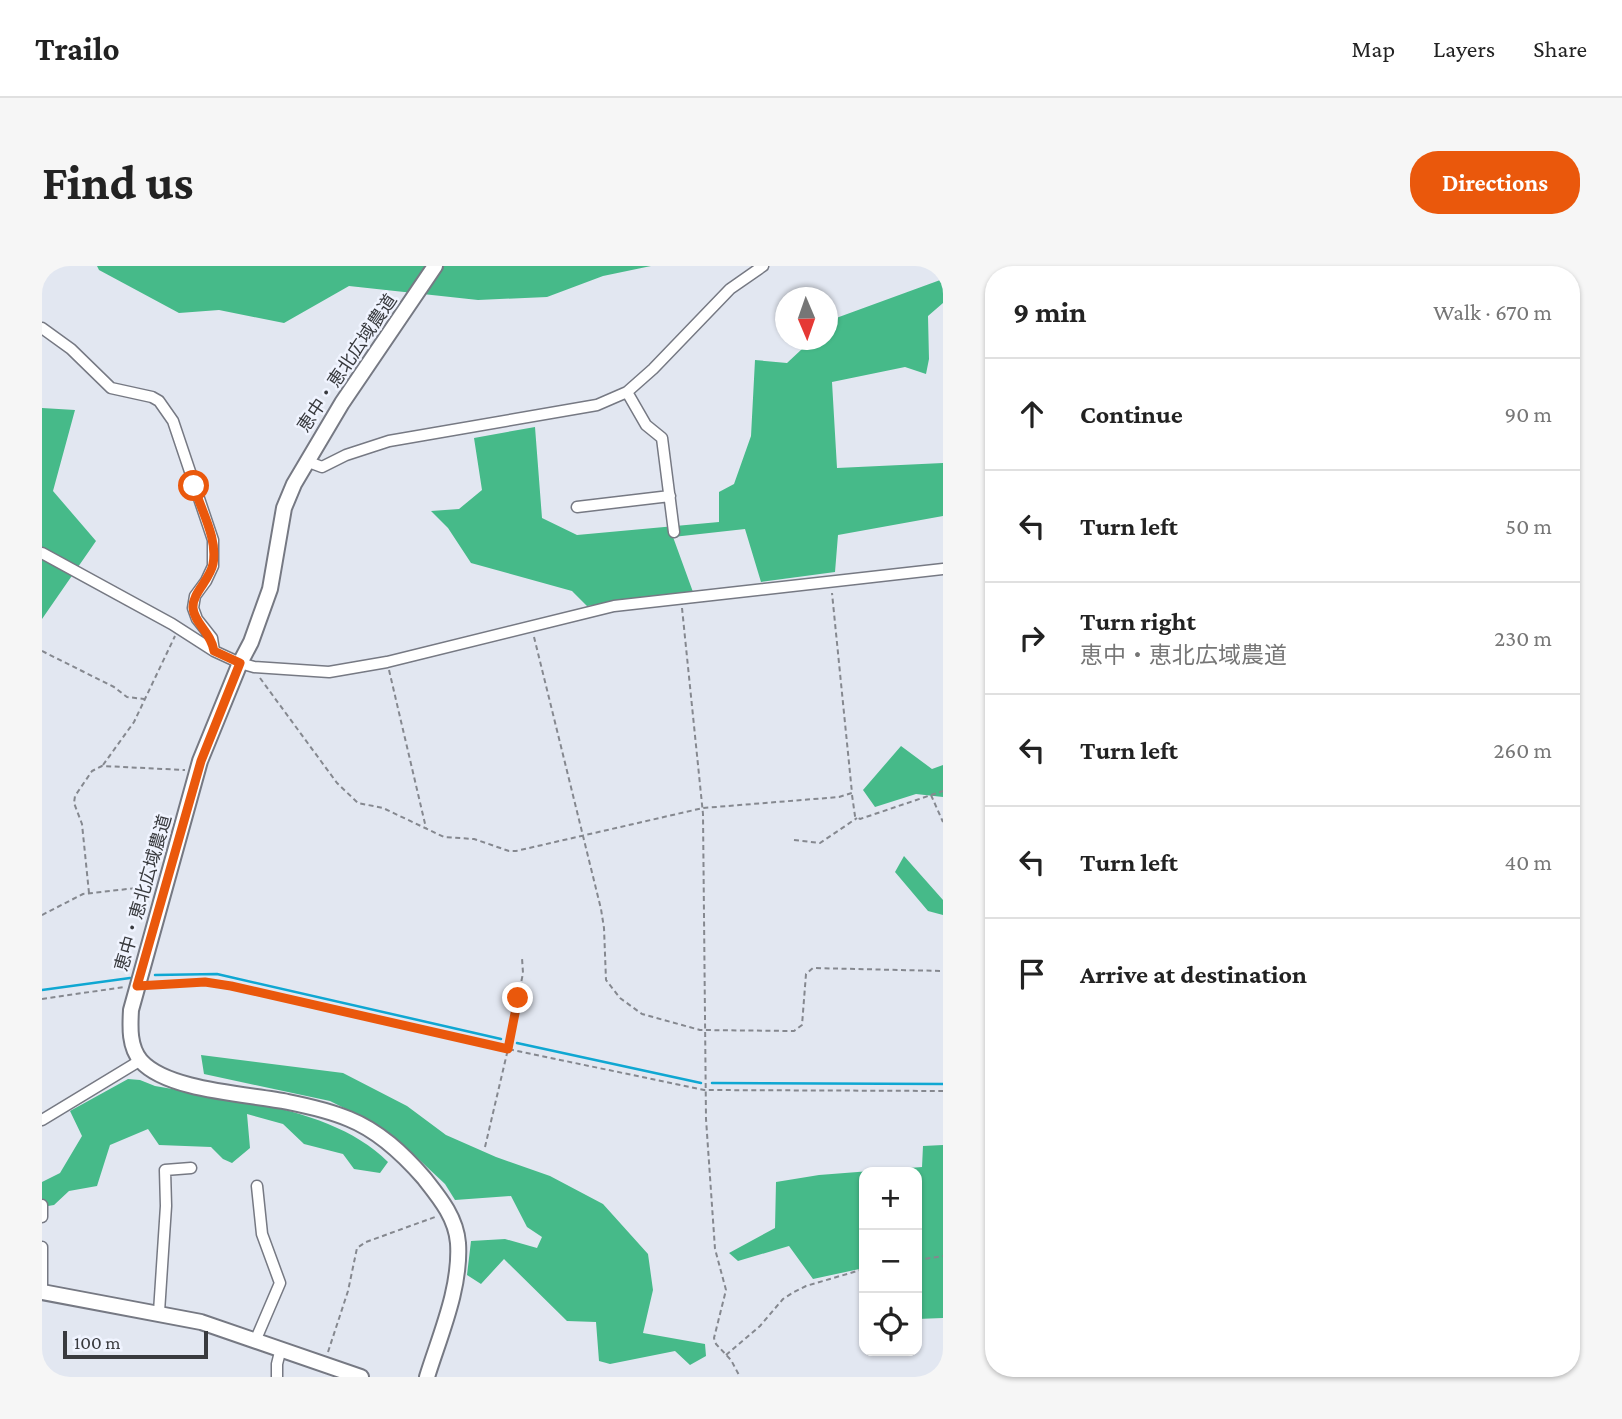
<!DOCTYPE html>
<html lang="en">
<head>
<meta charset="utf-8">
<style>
	:root { --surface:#fff; --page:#f6f6f6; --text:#222; --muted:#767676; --line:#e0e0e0; --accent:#ea580c }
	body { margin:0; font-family:"Crimson Pro","Noto Sans JP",serif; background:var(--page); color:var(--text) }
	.controls { position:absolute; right:21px; bottom:21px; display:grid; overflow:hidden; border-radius:14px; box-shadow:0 2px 5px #0004 }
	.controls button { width:63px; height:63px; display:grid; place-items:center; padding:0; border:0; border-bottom:2px solid var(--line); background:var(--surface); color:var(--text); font:35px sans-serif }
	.compass { position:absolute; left:733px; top:21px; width:63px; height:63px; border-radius:50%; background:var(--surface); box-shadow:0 2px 5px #0004; rotate:178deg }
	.scale { position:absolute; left:21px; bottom:18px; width:145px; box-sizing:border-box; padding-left:7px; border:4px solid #383a3e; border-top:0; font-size:19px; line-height:24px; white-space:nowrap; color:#383a3e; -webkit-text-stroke:5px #f0f4ff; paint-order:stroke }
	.stop { position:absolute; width:21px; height:21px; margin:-16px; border:5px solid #ea580c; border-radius:50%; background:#fff }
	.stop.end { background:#ea580c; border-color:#fff; box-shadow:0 2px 7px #0008 }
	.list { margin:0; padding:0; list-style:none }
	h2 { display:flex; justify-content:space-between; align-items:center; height:91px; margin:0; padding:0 28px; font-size:30px }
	h2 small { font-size:23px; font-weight:400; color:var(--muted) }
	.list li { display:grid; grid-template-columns:46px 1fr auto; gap:21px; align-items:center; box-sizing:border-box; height:112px; padding:0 28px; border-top:2px solid var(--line) }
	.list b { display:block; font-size:26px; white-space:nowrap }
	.list p { margin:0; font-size:23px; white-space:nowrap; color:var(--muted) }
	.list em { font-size:23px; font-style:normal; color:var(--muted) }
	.icon { flex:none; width:38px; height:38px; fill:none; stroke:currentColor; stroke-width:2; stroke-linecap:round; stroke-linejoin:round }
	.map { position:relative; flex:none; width:901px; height:1111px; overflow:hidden; border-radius:28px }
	header { display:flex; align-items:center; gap:42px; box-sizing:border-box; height:98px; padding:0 35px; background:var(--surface); border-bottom:2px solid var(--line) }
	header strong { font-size:33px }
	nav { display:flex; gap:38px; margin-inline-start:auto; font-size:24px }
	.intro { display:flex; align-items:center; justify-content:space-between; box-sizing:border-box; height:168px; padding:0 42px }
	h1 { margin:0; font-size:49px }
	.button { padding:18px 32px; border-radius:28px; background:var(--accent); color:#fff; font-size:24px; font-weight:700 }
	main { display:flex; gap:42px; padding:0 42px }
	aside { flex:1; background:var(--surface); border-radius:28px; box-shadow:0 2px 5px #0004 }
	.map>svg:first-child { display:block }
	.forest { fill:#46ba89 }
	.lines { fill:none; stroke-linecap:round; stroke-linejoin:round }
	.stream { stroke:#0fa7d2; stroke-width:2.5 }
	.street-casing { stroke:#767983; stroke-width:13 }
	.secondary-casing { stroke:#767983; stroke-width:18 }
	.path { stroke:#85888f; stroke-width:2; stroke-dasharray:5 3.5; stroke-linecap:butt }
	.street { stroke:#fff; stroke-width:10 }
	.secondary { stroke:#fff; stroke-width:14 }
	.route { stroke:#ea580c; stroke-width:9 }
	.labels { text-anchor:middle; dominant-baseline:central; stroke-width:5; stroke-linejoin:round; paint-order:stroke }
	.street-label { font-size:18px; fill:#383a3e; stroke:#f0f4ff }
</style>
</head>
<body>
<header>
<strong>Trailo</strong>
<nav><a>Map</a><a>Layers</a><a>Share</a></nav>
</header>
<div class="intro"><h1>Find us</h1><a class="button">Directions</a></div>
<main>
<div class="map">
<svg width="901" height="1111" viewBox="0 0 901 1111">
	<rect width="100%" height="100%" fill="#e2e7f1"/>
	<!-- forest -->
	<path class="forest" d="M55,0H609L561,10L505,31L436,34L307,20L242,57L177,44L137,47L57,4Z
		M901,13V37L886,50L887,93L884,108L863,101L790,116L795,202L901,197V250L796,269L793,306L719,316L703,263L631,271L651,326L545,340L530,325L429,297L406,262L389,245L417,243L440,224L432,172L493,161L500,252L535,269L677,256V226L692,218L709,170L713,94L745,97L760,83L758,74H786V55Z
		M0,142L33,144L11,225L54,275L0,353Z
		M859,480L890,503L901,499V531L874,528L833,541L821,524Z
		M862,590L901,634V649L886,645L853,606Z
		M159,789L301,807L365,840L404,869L454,891L508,910L561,938L606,988L611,1024L601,1067L663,1078L664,1090L648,1099L633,1085L568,1098L557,1095L554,1056L525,1055L462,993L439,1018L425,1009L429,975L463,973L495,982L500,971L485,961L469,930L413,934L403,918L368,885L330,856L288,835L162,808Z
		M86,813L98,814L113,820C186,833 292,841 346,896L338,907L312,903L301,888L262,878L241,858L205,848L208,882L190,897L181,893L169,881L117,879L106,863L68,879L55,920L27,925L12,939L0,941V916L18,907L40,870L28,845Z
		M901,879V1052L875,1053V906H822V1002L771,1013L747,980L696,995L687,987L733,962L734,916L777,909L880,901L881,880Z"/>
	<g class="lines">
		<!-- stream -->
		<path class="stream" d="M113,709L175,708L459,773
			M0,724L88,712
			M475,777L659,817
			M670,817L901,818"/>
		<defs>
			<path id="street" d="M0,62L29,83L69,122L110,131L117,135L131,155L171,274V300L164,315L153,330L151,342L155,353L170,372L172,385
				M585,126L604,159L620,172L632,266
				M264,195L280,201L304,189L347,175L555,139L585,126L611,103L688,23L721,0
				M535,241L628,230
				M0,287L130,358L172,385L198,397L212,401L287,406L345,396L572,340L901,303
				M0,854L99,794
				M0,939V951
				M0,981V1026
				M117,1046L124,940L123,904L149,902
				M214,1073L238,1017L220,968L215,920
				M235,1111V1098L239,1082"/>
			<path id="secondary" d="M0,1026L159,1056L319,1111
				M385,1111C398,1069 419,1022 416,977C414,951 397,931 382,912C361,888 337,865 307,853C288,845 266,840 246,836C207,828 126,825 99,795C87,781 88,761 89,744L158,495L198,397L209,376L228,323L242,242L252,218L300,137L393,0"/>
		</defs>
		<!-- street casing -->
		<use href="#street" class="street-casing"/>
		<!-- secondary casing -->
		<use href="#secondary" class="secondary-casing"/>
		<!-- path -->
		<path class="path" d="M640,342L661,548L664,853L673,983L684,1024L672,1072L674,1078L689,1094L698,1111
			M492,371L559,643L562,662L564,714L578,732L600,748L658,764L752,765L760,759L764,708L771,702L901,705
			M0,385L72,421L85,431L102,433
			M347,404L384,562
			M218,412L295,517L316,537L341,542L402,571L432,573L467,585H474L661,542L797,531L810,527L790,327
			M61,499L92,456L133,370
			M810,529L813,550L818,553L901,525
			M889,529L901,556
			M752,574L778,577L815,552
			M47,627L40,558L32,537L33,530L50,505L60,500L143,504
			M0,649L41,628L112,620
			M109,719L163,716L189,720L466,783L662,824L901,825
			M0,733L82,721
			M443,881L466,783L481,707L480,692
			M875,994L901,990
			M286,1086L306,1025L315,982L324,976L393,951
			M684,1089L718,1060L741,1033L752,1026L764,1020L822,1003"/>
		<!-- street -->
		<use href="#street" class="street"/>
		<!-- secondary -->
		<use href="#secondary" class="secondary"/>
	</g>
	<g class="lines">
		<!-- route -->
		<path class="route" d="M152,220C159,245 176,272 171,298C168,314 150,327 151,342C152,357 169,366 172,385L198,397L159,495L95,720L163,716L189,720L466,783L476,732"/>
	</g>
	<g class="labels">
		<!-- street labels -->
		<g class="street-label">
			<text transform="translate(305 97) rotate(-56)">恵中・恵北広域農道</text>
			<text transform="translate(101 627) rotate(-74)">恵中・恵北広域農道</text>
		</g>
	</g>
</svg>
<div class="controls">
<button>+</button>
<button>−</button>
<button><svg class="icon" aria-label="locate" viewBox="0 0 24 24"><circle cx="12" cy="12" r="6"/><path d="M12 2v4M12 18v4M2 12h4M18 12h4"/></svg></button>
</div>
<svg class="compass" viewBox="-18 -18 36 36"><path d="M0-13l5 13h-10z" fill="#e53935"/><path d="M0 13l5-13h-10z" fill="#767676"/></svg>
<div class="scale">100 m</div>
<div class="stop" style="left:152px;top:220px"></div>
<div class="stop end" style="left:476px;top:732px"></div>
</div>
<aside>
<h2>9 min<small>Walk · 670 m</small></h2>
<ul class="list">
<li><svg class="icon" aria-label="ahead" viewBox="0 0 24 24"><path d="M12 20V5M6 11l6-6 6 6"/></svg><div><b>Continue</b></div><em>90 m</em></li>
<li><svg class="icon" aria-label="left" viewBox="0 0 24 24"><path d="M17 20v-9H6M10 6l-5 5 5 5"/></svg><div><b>Turn left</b></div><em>50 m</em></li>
<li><svg class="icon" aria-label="right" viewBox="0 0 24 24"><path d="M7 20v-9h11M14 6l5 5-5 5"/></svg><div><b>Turn right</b><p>恵中・恵北広域農道</p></div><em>230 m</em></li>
<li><svg class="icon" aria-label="left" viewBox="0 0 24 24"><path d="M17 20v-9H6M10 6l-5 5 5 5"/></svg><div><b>Turn left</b></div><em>260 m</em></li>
<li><svg class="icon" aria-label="left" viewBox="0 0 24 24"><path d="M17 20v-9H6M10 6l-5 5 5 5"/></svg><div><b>Turn left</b></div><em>40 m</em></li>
<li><svg class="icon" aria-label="arrive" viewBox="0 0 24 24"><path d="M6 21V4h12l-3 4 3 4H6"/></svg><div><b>Arrive at destination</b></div></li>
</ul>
</aside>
</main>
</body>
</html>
